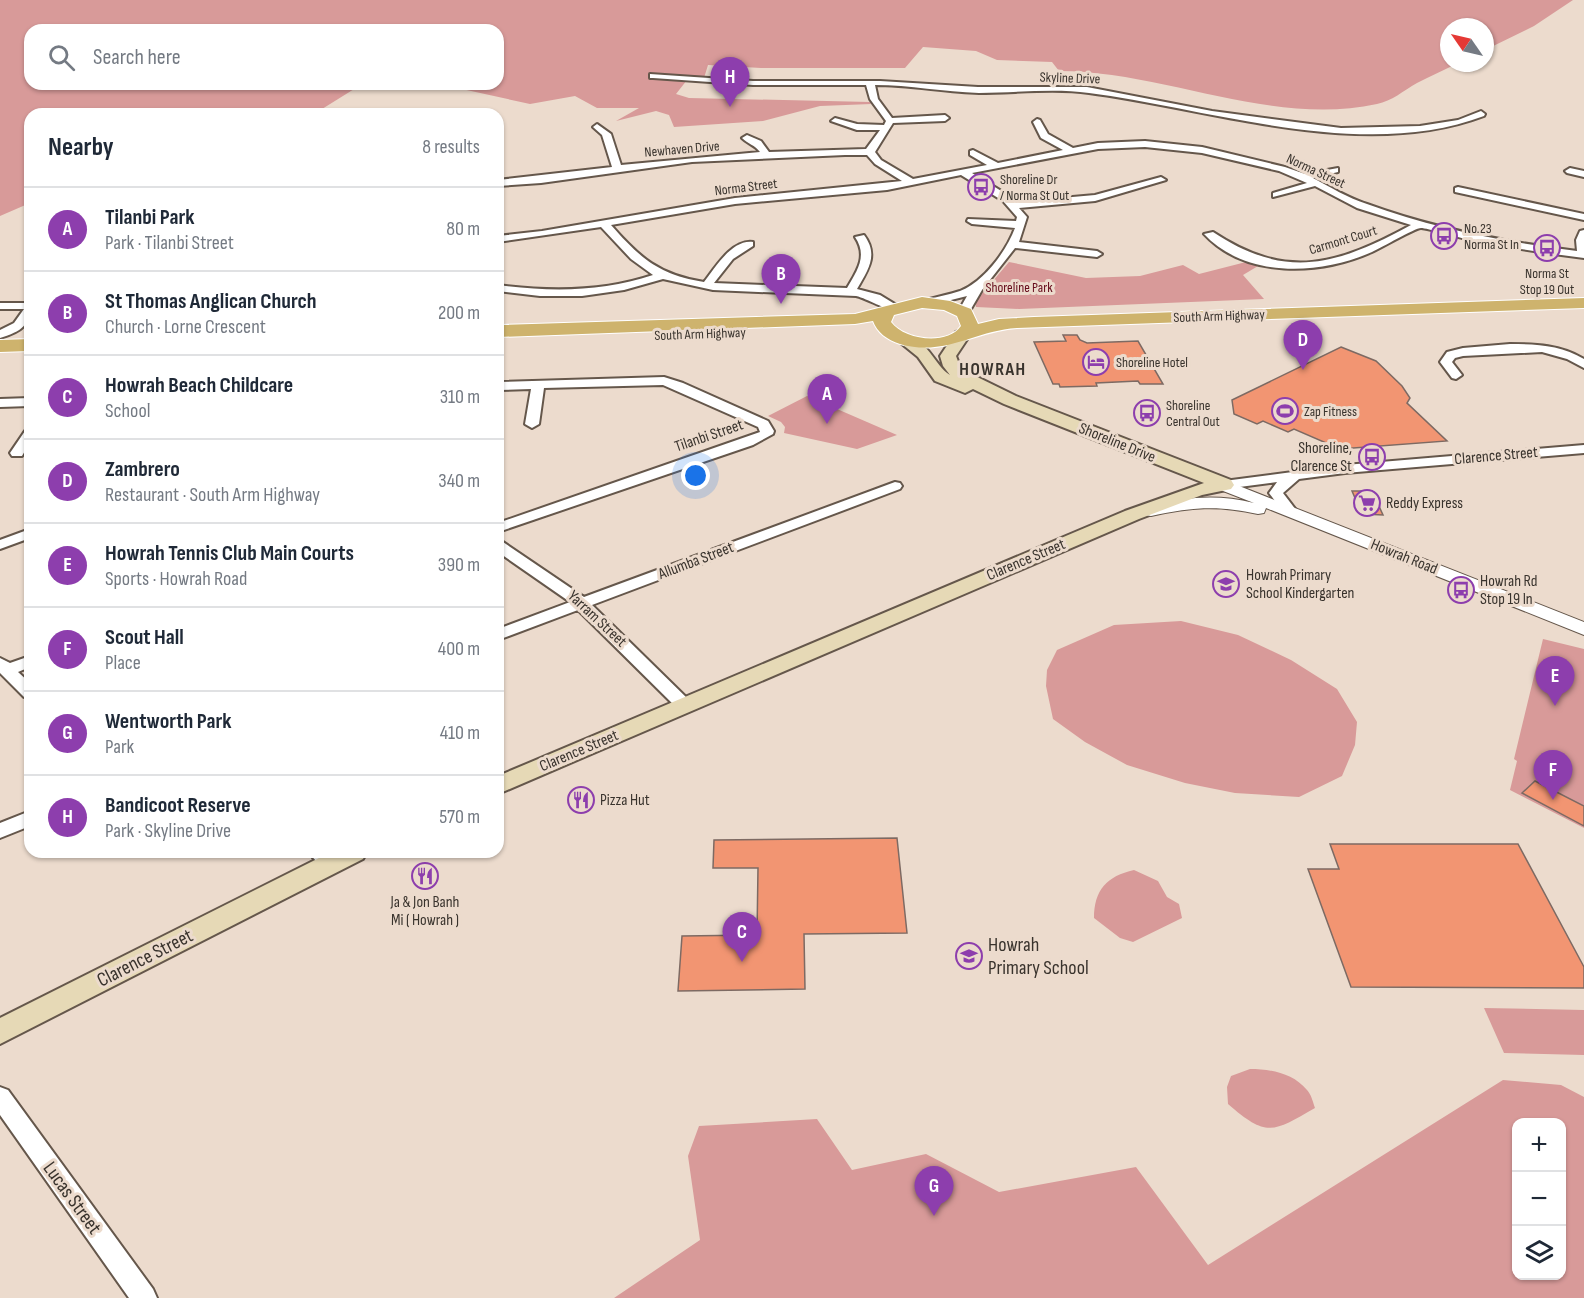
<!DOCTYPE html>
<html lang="en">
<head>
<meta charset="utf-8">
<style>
	:root { --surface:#fff; --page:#f6f6f7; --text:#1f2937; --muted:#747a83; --line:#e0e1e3; --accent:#8d3ead }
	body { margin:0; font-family:"Sofia Sans Condensed",sans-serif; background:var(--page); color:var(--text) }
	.controls { position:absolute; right:18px; bottom:18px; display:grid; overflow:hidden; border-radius:12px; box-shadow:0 2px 4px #0004 }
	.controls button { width:54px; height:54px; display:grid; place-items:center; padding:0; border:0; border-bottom:2px solid var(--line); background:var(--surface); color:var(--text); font:30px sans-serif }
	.compass { position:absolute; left:1440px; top:18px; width:54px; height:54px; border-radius:50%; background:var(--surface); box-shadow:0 2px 4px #0004; rotate:304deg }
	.you { position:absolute; left:696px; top:476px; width:21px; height:21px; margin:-15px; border:4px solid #fff; border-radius:50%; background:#1a73e8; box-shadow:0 0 0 9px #1a73e833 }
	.badge { display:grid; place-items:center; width:39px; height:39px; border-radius:50%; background:var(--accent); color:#fff; font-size:20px; font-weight:700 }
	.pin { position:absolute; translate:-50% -50px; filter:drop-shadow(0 2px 3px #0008) }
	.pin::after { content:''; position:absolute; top:32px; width:21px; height:18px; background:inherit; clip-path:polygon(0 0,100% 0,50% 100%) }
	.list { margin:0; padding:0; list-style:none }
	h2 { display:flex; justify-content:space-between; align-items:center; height:78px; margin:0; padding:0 24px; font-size:26px }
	h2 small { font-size:20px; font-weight:400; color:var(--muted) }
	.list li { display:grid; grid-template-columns:39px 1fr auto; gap:18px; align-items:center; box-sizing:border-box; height:84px; padding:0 24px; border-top:2px solid var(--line) }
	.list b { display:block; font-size:22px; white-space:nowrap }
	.list p { margin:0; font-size:20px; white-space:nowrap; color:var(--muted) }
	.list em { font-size:20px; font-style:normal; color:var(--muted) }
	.icon { flex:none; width:33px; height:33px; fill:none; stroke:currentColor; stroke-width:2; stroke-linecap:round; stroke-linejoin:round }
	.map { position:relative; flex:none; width:1584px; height:1298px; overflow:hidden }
	.search { position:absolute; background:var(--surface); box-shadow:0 2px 4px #0004; left:24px; top:24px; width:480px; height:66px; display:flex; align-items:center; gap:15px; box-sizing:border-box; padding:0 21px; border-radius:18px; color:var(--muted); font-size:22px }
	.panel { position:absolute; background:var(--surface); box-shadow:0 2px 4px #0004; left:24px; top:108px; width:480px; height:750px; border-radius:18px }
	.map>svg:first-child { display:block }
	.green { fill:#d89a99; fill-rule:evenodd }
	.building { fill:#f29572; stroke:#7d6a63; stroke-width:1.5 }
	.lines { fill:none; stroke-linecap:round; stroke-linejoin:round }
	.minor-casing { stroke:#65574b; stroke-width:4 }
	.tertiary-casing { stroke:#65574b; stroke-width:2 }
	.secondary-casing { stroke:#65574b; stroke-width:4 }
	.primary-casing { stroke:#fff; stroke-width:2 }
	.minor { fill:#fff; fill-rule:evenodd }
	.tertiary { fill:#fff; fill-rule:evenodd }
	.secondary { fill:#e6d9b6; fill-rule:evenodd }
	.primary { fill:#ceb36d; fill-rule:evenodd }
	.labels { text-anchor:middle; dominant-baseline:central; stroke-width:6; stroke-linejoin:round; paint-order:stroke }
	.far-street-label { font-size:14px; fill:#39332d; stroke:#ecdbcd }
	.far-poi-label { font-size:14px; fill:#39332d; stroke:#ecdbcd; text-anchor:start }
	.far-park-label { font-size:14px; fill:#650a1a; stroke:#ecdbcd }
	.street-label { font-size:16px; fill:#39332d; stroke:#ecdbcd }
	.poi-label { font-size:16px; fill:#39332d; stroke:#ecdbcd; text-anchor:start }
	.far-district-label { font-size:18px; font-weight:bold; letter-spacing:1.5px; fill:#39332d; stroke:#ecdbcd }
	.near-poi-label { font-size:20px; fill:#39332d; stroke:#ecdbcd; text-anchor:start }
	.near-street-label { font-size:20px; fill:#39332d; stroke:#ecdbcd }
</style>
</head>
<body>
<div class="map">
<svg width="1584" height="1298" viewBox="0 0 1584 1298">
	<rect width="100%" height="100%" fill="#ecdbcd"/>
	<!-- green -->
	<path class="green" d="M0,0H1573L1534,26L1485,50V27H1449V63H1458C1445,70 1430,76 1417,83C1403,91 1392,101 1377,104C1272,127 1164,71 1059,71L1052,62L997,60L976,51L923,47L905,68H761L708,65L704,78L687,80L676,94L689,98L870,102L871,104L820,106L763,121L674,127L669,115L656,111L616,121L639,108H597L575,96L530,104L439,84H498V30H30V84H422L359,86L314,114H30V203L0,216Z
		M1009,262L1086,278L1140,276L1183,265L1199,274L1246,262L1258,266L1243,275L1264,299L1019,309L976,307L975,302Z
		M807,396L897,435L857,449L784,433L785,427L781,422L768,416Z
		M1181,621L1238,635L1291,660L1337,689L1357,722L1355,745L1342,776L1299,797L1235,793L1185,783L1127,765L1085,742L1053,719L1046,686L1047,670L1057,650L1114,625Z
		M1543,639L1584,649V828L1510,790L1517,761L1514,759Z
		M1134,870L1158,881L1167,897L1179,904L1182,918L1133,942L1120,938L1094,918C1094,890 1107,876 1134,870Z
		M1484,1008L1584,1010V1055L1504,1053Z
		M1250,1069C1270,1069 1293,1073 1307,1090C1311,1094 1313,1102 1315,1108C1273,1132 1267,1138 1228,1104L1227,1087L1231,1076Z
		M1503,1080L1561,1085L1584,1097V1298H614L700,1240L688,1156L699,1126L817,1119L852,1170L926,1154L999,1192L1136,1167L1208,1265ZM1516,1122H1562V1276H1516Z"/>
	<!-- building -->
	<path class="building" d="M1063,335H1077L1080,340L1087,343L1138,341L1163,384H1140L1138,381L1096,383L1097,386L1060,387L1059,384H1053L1034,342L1066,341Z
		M1341,347L1376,361L1402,386L1410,398L1407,403L1447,441L1340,449L1294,429L1288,432L1263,421L1257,424L1234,414L1232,400Z
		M1352,491H1372L1383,515L1362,514Z
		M1535,781L1584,806V826L1522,793Z
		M897,838L907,933L804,934L805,989L678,991L682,936L757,935L758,868H713L714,840Z
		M1330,844H1518L1584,967V988L1351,987L1308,869H1339Z"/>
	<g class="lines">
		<defs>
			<path id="minor" d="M650,74L753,81H880L978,87H1087L1212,111L1341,128L1420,126L1458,120L1481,111L1485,114L1484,116C1363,162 1212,109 1089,93C1053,88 1015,93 979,93C944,92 910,85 875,85L878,99L892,118L945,115L949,118L945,121L893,123L875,152L881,160L913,179L987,165L970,155V151L973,150L998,163L1063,150L1041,138L1033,122L1037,119L1040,120L1048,134L1073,148L1098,143L1145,141L1202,147L1285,167L1305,174L1338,168V172L1313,178C1330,187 1348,198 1367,204C1435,229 1505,242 1577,251L1576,240L1580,231L1584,230V258C1544,253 1505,247 1466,239C1457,237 1427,228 1421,228C1415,228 1381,248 1372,252C1320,275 1246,279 1204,234L1213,232C1287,281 1337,265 1411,225L1357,208L1315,186L1273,197V193L1307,183L1279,171L1202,153L1145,147L1098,149L972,173L1011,197L1015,202L1095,195L1161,177L1166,180L1095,201L1019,208L1027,217L1019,242L1097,251L1102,254L1097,257L1015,248L982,290L968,314L964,315L958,312L967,296L927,306L921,303L923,301C935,297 948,295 960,291C984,282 1007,250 1015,228L972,224L967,221L968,219L1016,221L1017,217L1003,201L961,175L887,190L735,204L611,225C640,258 659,275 704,282C715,268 732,239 753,242V246L733,259L714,283L847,288C857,271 868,256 855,237L864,235C879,255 868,270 857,289L880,295L898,306V310C888,312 869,299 856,296L713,290L663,279L624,290L582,296H540L498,291V285C550,292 603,292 653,275L631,259L601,227L498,242V236L542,231L735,198L902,181L875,164L867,155H845L692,162L541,183L498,186V180L612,167L602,135L593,127L597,124L611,134L621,165L760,152C755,145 748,144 742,138L747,135L761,141L769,152L866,149L880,130H857L831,121L835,118L857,124L884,125L886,121L870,99L866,85H753L653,78H650Z
				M1570,168L1584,171V177L1567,173L1565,171Z
				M1458,187L1584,214V220L1455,192V188Z
				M0,303H30C30,326 22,331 0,338V330L14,323L24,309H0Z
				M1510,344C1536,344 1561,345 1584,359V368L1567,359L1542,352L1463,356L1455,358L1452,362L1462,375L1456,379L1452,378L1440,362L1447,352L1463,348Z
				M664,377L683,383L768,421L774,431L773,434L753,445L498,532V523L760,432L758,427L663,385L544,388L539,424L532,428L525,424L531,389L498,390V382Z
				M30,398V406L0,407V399Z
				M30,430C30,442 28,446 22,456H12L10,453L25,431Z
				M1584,445V453L1345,473L1299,479L1283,493L1296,510L1289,514L1284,513L1269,493L1277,482L1224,489L1217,485L1224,481L1345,465Z
				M895,482L900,483L902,486L900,489L592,605L691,702L694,706L691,710H679L578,610L498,640V629L570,602L498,552V541L503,542L584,597Z
				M30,529V538L0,549V540Z
				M30,656V667L18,672L30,683V698L24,697L0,673V658L10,663Z
				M30,811V826L0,838V823Z
				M309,852H332L342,862L339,867C327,870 315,863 309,852Z
				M0,1087L8,1090L153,1289L157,1298H129L0,1115Z"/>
			<path id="tertiary" d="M1224,480L1584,622V635L1266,508L1264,513L1258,514C1218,505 1191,507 1151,516L1145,515L1142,511L1145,507L1151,506C1187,497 1217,494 1254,503L1218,489L1216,485Z"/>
			<path id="secondary" d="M962,330L970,335L956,356L959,364L967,372L1016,396L1231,480L1234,485L1231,489L1202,495L1139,519L498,794V776L1125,511L1204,483L1004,404L973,389L965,393L935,381L918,357L897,340L899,337C924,330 933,365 950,375L943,366L940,356L956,332Z
				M331,852H367L363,859L0,1044V1018Z"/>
			<path id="primary" d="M922,297L950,301L971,309L978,324L999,319L1034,317L1584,298V308L1017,328C973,331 945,357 900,344C887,340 877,332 873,321L855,324L498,337V325L855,314ZM922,308L944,310L957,316L961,326C947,346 904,340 891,322L894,315Z
				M30,339V351L0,352V340Z"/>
		</defs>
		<!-- minor casing -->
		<use href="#minor" class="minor-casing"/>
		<!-- tertiary casing -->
		<use href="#tertiary" class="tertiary-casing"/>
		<!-- secondary casing -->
		<use href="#secondary" class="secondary-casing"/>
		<!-- primary casing -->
		<use href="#primary" class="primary-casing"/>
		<!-- minor -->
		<use href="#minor" class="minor"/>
		<!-- tertiary -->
		<use href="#tertiary" class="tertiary"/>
		<!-- secondary -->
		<use href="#secondary" class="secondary"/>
		<!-- primary -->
		<use href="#primary" class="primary"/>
	</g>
	<!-- icons -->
	<defs>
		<symbol id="bus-ring" viewBox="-11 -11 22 22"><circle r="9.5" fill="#ecdbcd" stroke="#8d3ead" stroke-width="1.5"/><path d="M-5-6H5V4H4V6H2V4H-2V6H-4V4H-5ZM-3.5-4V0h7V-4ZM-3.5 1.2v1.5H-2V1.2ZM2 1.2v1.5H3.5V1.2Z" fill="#8d3ead"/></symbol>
		<symbol id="hotel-ring" viewBox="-11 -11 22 22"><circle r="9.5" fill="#ecdbcd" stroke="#8d3ead" stroke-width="1.5"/><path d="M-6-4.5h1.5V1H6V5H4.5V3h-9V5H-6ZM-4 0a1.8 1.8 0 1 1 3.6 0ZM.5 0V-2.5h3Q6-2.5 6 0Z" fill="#8d3ead"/></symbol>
		<symbol id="stadium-ring" viewBox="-11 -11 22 22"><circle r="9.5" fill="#ecdbcd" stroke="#8d3ead" stroke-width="1.5"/><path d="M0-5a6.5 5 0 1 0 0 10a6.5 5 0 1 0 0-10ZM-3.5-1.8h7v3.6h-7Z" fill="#8d3ead"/></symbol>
		<symbol id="supermarket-ring" viewBox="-11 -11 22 22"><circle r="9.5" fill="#ecdbcd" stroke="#8d3ead" stroke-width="1.5"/><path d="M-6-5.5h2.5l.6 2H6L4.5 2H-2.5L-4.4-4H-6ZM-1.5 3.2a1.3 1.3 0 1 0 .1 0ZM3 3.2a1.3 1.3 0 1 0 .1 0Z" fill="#8d3ead"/></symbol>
		<symbol id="school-ring" viewBox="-11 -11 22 22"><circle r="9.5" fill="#ecdbcd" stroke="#8d3ead" stroke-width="1.5"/><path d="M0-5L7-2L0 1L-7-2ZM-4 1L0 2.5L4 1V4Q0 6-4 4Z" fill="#8d3ead"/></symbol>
		<symbol id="restaurant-ring" viewBox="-11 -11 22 22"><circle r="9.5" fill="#ecdbcd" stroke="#8d3ead" stroke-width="1.5"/><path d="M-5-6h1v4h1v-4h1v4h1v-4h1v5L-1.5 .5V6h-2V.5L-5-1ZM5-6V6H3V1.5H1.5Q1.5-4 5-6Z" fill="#8d3ead"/></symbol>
	</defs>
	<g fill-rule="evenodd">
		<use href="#bus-ring" x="966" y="172" width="30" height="30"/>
		<use href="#bus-ring" x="1429" y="221" width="30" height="30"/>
		<use href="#bus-ring" x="1532" y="233" width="30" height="30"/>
		<use href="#hotel-ring" x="1081" y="347" width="30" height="30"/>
		<use href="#stadium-ring" x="1270" y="396" width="30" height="30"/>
		<use href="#bus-ring" x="1132" y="398" width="30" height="30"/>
		<use href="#bus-ring" x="1357" y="442" width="30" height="30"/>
		<use href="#supermarket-ring" x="1352" y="488" width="30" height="30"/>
		<use href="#school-ring" x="1211" y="569" width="30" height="30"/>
		<use href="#bus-ring" x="1446" y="575" width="30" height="30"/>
		<use href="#restaurant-ring" x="566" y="785" width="30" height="30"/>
		<use href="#restaurant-ring" x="410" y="861" width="30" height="30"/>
		<use href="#school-ring" x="954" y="941" width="30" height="30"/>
	</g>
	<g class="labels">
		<!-- far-street labels -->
		<g class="far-street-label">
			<text transform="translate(1070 78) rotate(2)">Skyline Drive</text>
			<text transform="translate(682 149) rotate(-5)">Newhaven Drive</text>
			<text transform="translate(1316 171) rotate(25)">Norma Street</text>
			<text transform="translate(746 187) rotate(-7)">Norma Street</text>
			<text transform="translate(1343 240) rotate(-17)">Carmont Court</text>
			<text transform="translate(1219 316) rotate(-2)">South Arm Highway</text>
			<text transform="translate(700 334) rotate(-2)">South Arm Highway</text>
		</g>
		<!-- far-poi labels -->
		<g class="far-poi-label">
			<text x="1000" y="179">Shoreline Dr<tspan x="1000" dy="16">/ Norma St Out</tspan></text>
			<text x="1464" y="228">No.23<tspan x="1464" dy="16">Norma St In</tspan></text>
			<text x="1547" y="273" text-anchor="middle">Norma St<tspan x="1547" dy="16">Stop 19 Out</tspan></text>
			<text x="1116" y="362">Shoreline Hotel</text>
			<text x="1166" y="405">Shoreline<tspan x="1166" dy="16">Central Out</tspan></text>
			<text x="1304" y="411">Zap Fitness</text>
		</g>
		<!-- far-park labels -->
		<g class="far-park-label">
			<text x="1019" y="287">Shoreline Park</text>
		</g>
		<!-- street labels -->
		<g class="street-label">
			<text transform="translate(709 436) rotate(-19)">Tilanbi Street</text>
			<text transform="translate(1117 443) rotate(22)">Shoreline Drive</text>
			<text transform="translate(1496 456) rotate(-5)">Clarence Street</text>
			<text transform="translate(1404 557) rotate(22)">Howrah Road</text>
			<text transform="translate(1026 560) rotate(-23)">Clarence Street</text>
			<text transform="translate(696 561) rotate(-21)">Allumba Street</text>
			<text transform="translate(597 619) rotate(43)">Yarram Street</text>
			<text transform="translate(579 751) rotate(-23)">Clarence Street</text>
		</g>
		<!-- poi labels -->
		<g class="poi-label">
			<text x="1352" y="448" text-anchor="end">Shoreline,<tspan x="1352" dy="18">Clarence St</tspan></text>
			<text x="1386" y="503">Reddy Express</text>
			<text x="1246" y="575">Howrah Primary<tspan x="1246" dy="18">School Kindergarten</tspan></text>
			<text x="1480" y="581">Howrah Rd<tspan x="1480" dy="18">Stop 19 In</tspan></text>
			<text x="600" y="800">Pizza Hut</text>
			<text x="425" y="902" text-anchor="middle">Ja &amp; Jon Banh<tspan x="425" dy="18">Mi ( Howrah )</tspan></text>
		</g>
		<!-- far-district labels -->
		<g class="far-district-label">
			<text x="993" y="369">HOWRAH</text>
		</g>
		<!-- near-poi labels -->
		<g class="near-poi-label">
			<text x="988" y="945">Howrah<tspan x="988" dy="23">Primary School</tspan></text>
		</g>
		<!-- near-street labels -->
		<g class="near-street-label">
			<text transform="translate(145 958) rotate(-27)">Clarence Street</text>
			<text transform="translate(72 1198) rotate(54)">Lucas Street</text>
		</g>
	</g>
</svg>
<div class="controls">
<button>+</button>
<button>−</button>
<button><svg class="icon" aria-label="layers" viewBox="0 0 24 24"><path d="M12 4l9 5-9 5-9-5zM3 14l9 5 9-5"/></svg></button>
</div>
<svg class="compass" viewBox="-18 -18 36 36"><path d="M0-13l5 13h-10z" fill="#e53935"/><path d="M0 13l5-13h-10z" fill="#747a83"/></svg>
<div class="you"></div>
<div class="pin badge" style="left:827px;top:424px">A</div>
<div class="pin badge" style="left:781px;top:304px">B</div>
<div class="pin badge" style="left:742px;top:962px">C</div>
<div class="pin badge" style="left:1303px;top:370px">D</div>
<div class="pin badge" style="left:1555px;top:706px">E</div>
<div class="pin badge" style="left:1553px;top:800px">F</div>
<div class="pin badge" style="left:934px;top:1216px">G</div>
<div class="pin badge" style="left:730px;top:107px">H</div>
<div class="search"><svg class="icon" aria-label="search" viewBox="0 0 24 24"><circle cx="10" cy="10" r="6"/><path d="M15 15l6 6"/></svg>Search here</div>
<section class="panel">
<h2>Nearby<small>8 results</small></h2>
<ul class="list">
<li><span class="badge">A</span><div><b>Tilanbi Park</b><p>Park · Tilanbi Street</p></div><em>80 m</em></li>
<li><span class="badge">B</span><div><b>St Thomas Anglican Church</b><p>Church · Lorne Crescent</p></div><em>200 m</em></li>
<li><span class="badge">C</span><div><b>Howrah Beach Childcare</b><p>School</p></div><em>310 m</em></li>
<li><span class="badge">D</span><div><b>Zambrero</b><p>Restaurant · South Arm Highway</p></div><em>340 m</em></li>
<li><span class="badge">E</span><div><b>Howrah Tennis Club Main Courts</b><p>Sports · Howrah Road</p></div><em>390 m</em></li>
<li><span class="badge">F</span><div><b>Scout Hall</b><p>Place</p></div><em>400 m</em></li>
<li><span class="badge">G</span><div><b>Wentworth Park</b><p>Park</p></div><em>410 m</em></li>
<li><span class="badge">H</span><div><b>Bandicoot Reserve</b><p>Park · Skyline Drive</p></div><em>570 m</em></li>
</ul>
</section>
</div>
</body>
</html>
